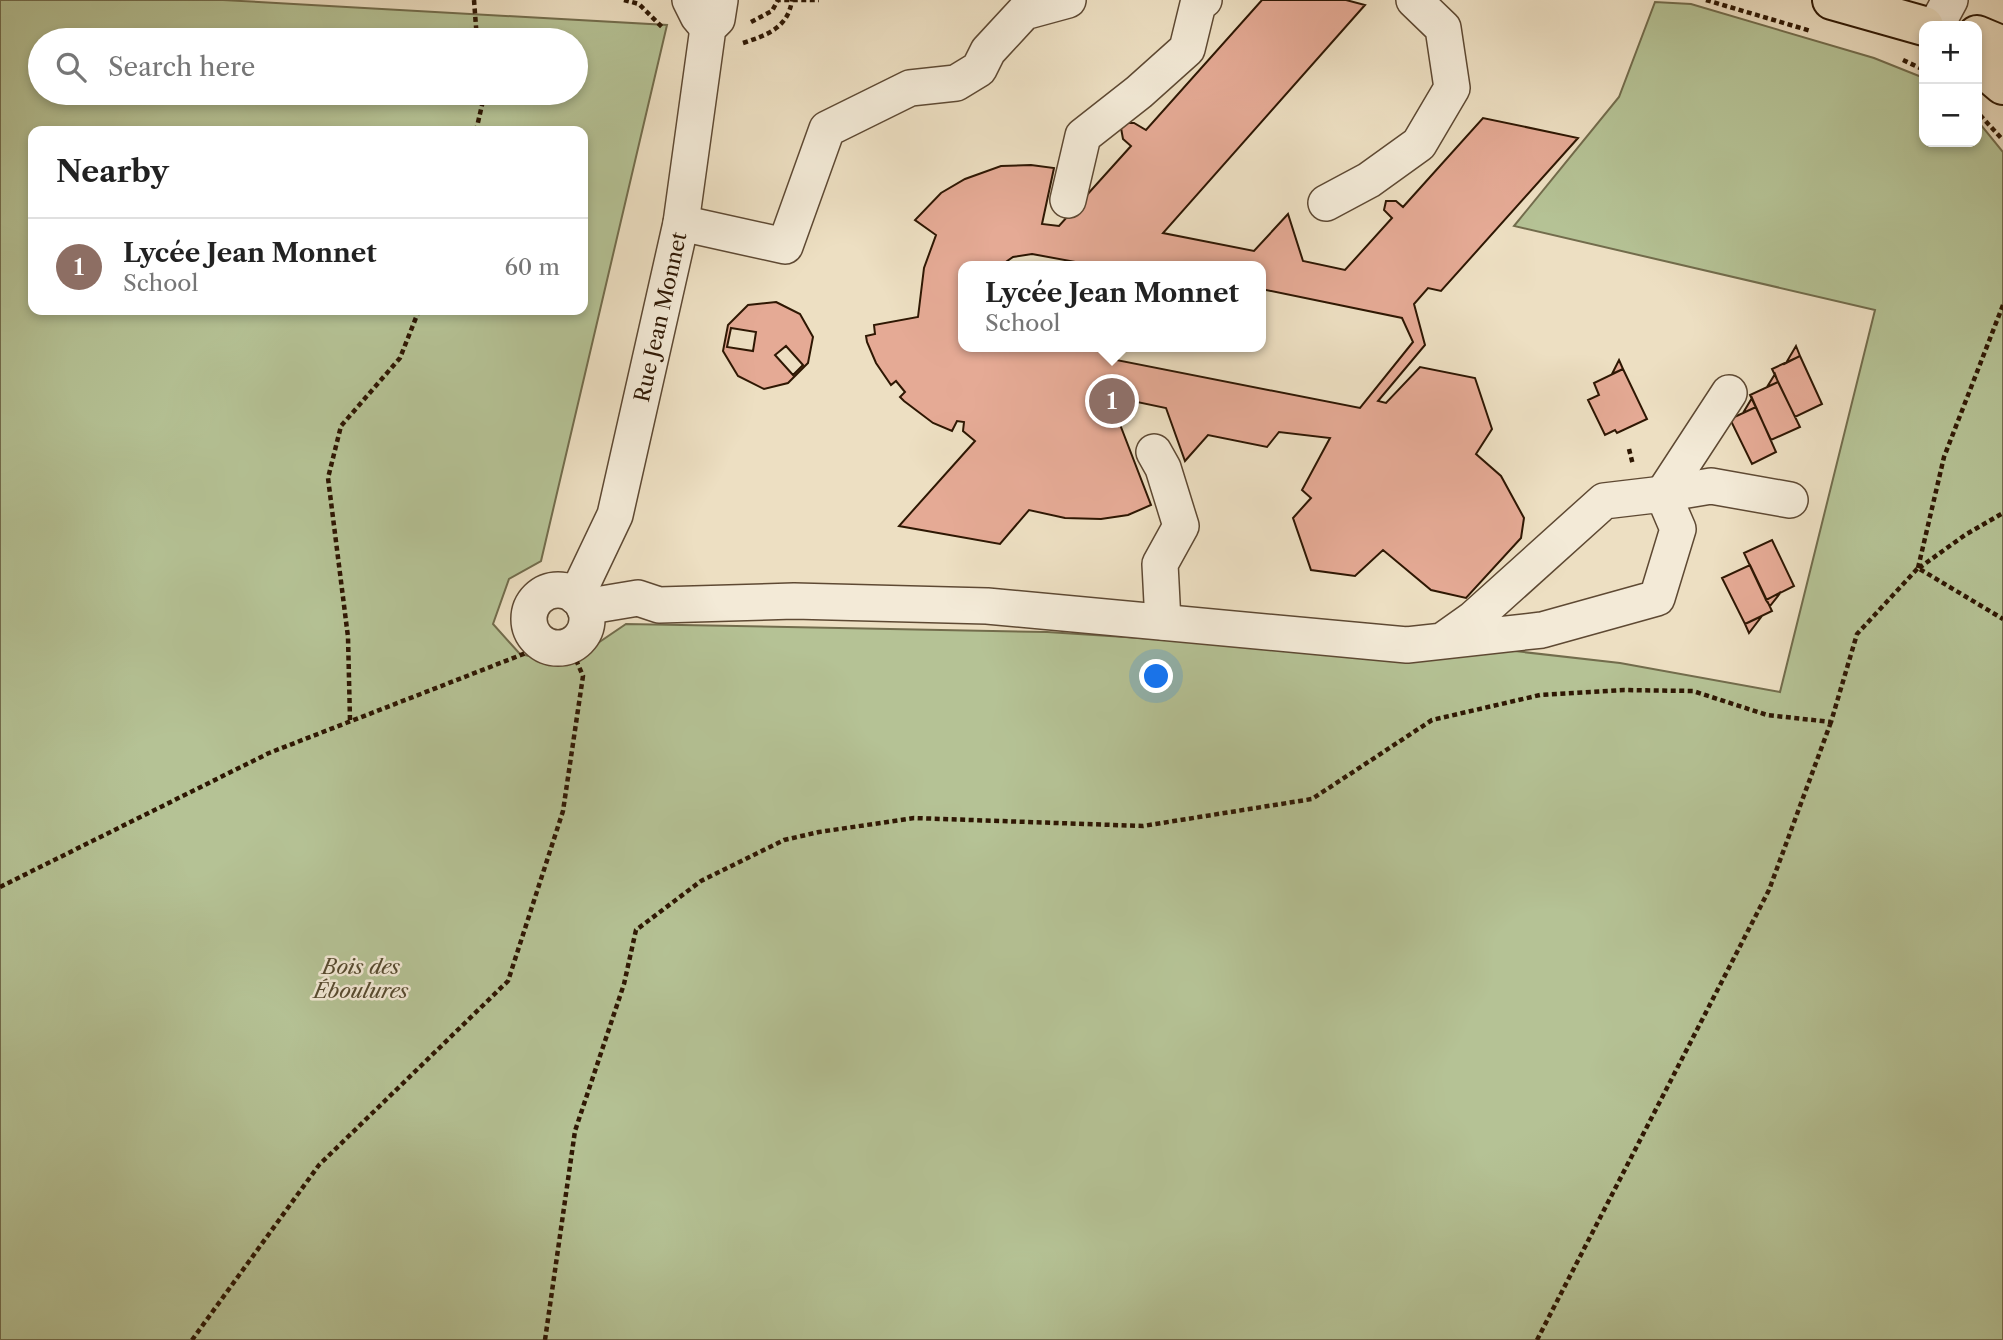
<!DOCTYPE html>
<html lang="en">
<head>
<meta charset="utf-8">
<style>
	:root { --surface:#fff; --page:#f2f2f2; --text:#222; --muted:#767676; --line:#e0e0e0; --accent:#0f766e }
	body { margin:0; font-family:"Libre Caslon Text",serif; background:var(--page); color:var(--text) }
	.controls { position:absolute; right:21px; top:21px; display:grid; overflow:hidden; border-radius:14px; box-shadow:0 4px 10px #0003 }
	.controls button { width:63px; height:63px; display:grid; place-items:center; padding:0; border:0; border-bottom:2px solid var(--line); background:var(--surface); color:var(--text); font:35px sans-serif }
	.you { position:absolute; left:1157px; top:677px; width:24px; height:24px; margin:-18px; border:5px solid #fff; border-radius:50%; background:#1a73e8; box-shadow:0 0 0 10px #1a73e833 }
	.badge { display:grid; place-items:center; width:46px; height:46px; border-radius:50%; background:var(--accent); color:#fff; font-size:23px; font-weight:700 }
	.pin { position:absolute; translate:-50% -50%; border:4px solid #fff; box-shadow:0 2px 7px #0006 }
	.popup { position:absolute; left:958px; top:261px; width:308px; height:91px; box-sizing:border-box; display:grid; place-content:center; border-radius:14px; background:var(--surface); filter:drop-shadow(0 2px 5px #0005); font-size:23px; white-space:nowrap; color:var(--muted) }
	.popup b { font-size:26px; color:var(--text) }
	.popup::after { content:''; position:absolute; left:50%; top:100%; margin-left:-14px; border:14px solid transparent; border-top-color:var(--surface) }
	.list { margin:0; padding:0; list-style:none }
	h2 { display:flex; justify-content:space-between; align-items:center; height:91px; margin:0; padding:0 28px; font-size:30px }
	h2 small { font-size:23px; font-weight:400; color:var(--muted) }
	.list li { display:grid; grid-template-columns:46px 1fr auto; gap:21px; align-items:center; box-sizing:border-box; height:98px; padding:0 28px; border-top:2px solid var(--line) }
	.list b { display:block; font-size:26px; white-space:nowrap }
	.list p { margin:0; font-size:23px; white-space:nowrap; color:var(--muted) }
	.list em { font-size:23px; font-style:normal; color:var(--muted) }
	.icon { flex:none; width:38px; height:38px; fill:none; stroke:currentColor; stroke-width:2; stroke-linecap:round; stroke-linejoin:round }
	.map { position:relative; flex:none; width:2003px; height:1340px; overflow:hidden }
	.search { position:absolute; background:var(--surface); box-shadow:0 4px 10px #0003; left:28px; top:28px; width:560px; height:77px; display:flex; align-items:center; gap:18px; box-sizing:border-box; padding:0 24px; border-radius:38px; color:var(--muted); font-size:26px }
	.panel { position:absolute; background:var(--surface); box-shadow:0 4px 10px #0003; left:28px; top:126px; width:560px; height:189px; border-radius:14px }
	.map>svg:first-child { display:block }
	.green { fill:#b5c295; stroke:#726c4c; stroke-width:2; fill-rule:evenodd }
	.building { fill:#e5aa95; stroke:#2e1703; stroke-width:2; fill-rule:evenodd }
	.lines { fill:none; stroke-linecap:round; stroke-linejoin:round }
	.minor-casing { stroke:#5e4933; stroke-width:38 }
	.major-casing { stroke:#2e1703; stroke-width:42 }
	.path { stroke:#2e1703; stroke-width:4.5; stroke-dasharray:5 3.5; stroke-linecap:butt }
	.minor { stroke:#f3ead7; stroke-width:35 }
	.major { stroke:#eddfc2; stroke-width:38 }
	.labels { text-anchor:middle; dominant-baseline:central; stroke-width:5; stroke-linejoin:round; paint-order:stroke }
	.street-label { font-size:21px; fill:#2e1703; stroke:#f3ead7 }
	.park-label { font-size:21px; font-style:italic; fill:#564a2f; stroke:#f3ead7 }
</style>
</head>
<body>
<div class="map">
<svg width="2003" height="1340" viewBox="0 0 2003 1340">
	<rect width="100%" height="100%" fill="#eddfc2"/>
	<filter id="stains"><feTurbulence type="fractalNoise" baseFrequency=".00286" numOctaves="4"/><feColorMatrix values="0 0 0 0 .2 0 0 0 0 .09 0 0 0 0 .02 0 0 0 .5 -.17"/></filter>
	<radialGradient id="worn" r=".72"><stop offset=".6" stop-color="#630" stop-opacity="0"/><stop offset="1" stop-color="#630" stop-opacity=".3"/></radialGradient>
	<!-- green -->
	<path class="green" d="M0,0H223L667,25L541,561L509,579L493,624L520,654L567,664L626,624L1047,632L1203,642L1470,646L1620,663L1780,692L1875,310L1514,226L1619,97L1655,2L1691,4L1874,58L1924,78V142H1977V120L2003,152V1340H0ZM40,40H576V93H40ZM33,131H583V310H33Z"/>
	<!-- building -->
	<path class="building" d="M1262,0H1346L1365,5L1163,233L1254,251L1288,214L1303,261L1345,270L1392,218L1384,210L1386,201H1396L1403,207L1483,118L1578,138L1441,291L1428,288L1414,304L1425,345L1378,401L1386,403L1420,367L1475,378L1492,429L1476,454L1501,476L1524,518L1521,538L1466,598L1431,590L1383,550L1355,576L1311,570L1293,518L1311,498L1302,490L1330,438L1279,432L1267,447L1208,435L1185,461L1166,408L1128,400L1116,414L1151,505L1128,515L1101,519L1065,518L1029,510L1000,544L899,526L975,441L963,431L964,422L957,421L952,431L933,423L904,401L900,397L905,392L896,381L891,385L876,363L867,342L866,336L875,334L874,325L918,317L924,268L936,235L915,220L941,193L965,179L1001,166L1031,165L1054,168L1042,224L1059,226L1131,146L1123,139L1121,128L1126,123H1134L1146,130ZM1032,254L1076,262L1077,266H1133L1136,263L1152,266H1261V289L1402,318L1413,342L1360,408L1116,360L1111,347H1065L1062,351L1043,347H963V266H1000L1013,257Z
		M776,302L800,314L813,337L808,363L788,383L764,389L738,376L723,351L728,325L748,305ZM731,328L756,332L753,351L727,347ZM786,346L803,365L793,375L775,355Z
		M1796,346L1800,356L1786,363Z
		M1800,356L1822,404L1795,417L1772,369Z
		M1619,360L1623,369L1612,374Z
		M1623,369L1647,419L1617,433L1615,430L1605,435L1588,400L1599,395L1594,383Z
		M1775,374L1778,382L1767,387Z
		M1778,382L1800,427L1771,440L1750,395Z
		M1752,398L1756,407L1743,413Z
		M1756,407L1776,452L1752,464L1730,419Z
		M1772,540L1794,586L1766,600L1744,553Z
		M1750,565L1772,611L1745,624L1722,578Z
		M1781,592L1770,606L1766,600Z
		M1762,616L1749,633L1745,624Z"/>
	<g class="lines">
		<defs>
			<g id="minor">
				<path d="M690,0L698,16L708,28"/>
				<path d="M1936,26L1950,0"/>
				<path d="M1068,200L1083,136L1139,92L1187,49L1198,4L1204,0"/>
				<path d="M1326,203L1369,180L1419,144L1452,88L1443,28L1414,0"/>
				<path d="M681,223L785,246L827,129L910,88L956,83L979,69L988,51L1024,12L1068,0"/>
				<path d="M1154,452L1163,468L1181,526L1160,564L1163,622"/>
				<path d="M1663,494L1711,486L1790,500"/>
				<path d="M1663,494L1729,393"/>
				<circle cx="558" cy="619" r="29"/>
				<path id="s1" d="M576,597L615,515L681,223L708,28L717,19L720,0"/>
				<path d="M584,607L638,598L659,605L794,601L987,606L1407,645L1542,630L1657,598L1678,529L1663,494L1604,501L1473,619L1442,641"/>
			</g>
			<path id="major" d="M1832,0L1924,26
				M1977,35L2003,46
				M1977,63L2003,85"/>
		</defs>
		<!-- minor casing -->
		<use href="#minor" class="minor-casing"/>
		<!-- major casing -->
		<use href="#major" class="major-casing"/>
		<!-- path -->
		<path class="path" d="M474,0L477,40
			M624,0L639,4L664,29
			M1706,0L1811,31
			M751,22L772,11L778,0H819
			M743,43C767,35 788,28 792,0
			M1903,60L1924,70
			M1980,115L2003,140
			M476,131L482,105L481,93
			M1629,449L1633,465
			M1918,568L1944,457L2003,305
			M1919,568L1965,535L2003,513
			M350,720L348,637L328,478L341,426L400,358L419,310
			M0,887L269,753L544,646
			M192,1340L319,1165L508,981L563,811L583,676L570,646
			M545,1340L575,1131L624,984L636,930L701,881L784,840L819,832L914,818L1143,826L1312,799L1432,720L1540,695L1624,690L1693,691L1767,715L1831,722L1857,634L1918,568L2003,619
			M1537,1340L1769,890L1831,722"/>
		<!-- minor -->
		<use href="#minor" class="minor"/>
		<!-- major -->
		<use href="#major" class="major"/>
	</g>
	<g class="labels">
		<!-- street labels -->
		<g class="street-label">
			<text stroke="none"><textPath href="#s1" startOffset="294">Rue Jean Monnet</textPath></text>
		</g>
		<!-- park labels -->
		<g class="park-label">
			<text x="361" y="966">Bois des<tspan x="361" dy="24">Éboulures</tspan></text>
		</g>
	</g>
	<rect width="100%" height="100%" filter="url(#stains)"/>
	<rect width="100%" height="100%" fill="url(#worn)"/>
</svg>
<div class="controls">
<button>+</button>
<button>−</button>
</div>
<div class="you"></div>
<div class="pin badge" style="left:1112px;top:401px;background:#8d6e63">1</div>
<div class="popup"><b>Lycée Jean Monnet</b>School</div>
<div class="search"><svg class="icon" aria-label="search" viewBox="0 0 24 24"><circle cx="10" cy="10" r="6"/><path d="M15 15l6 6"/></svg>Search here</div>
<section class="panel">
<h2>Nearby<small></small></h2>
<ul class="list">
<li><span class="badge" style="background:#8d6e63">1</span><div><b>Lycée Jean Monnet</b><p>School</p></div><em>60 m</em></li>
</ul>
</section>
</div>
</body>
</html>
